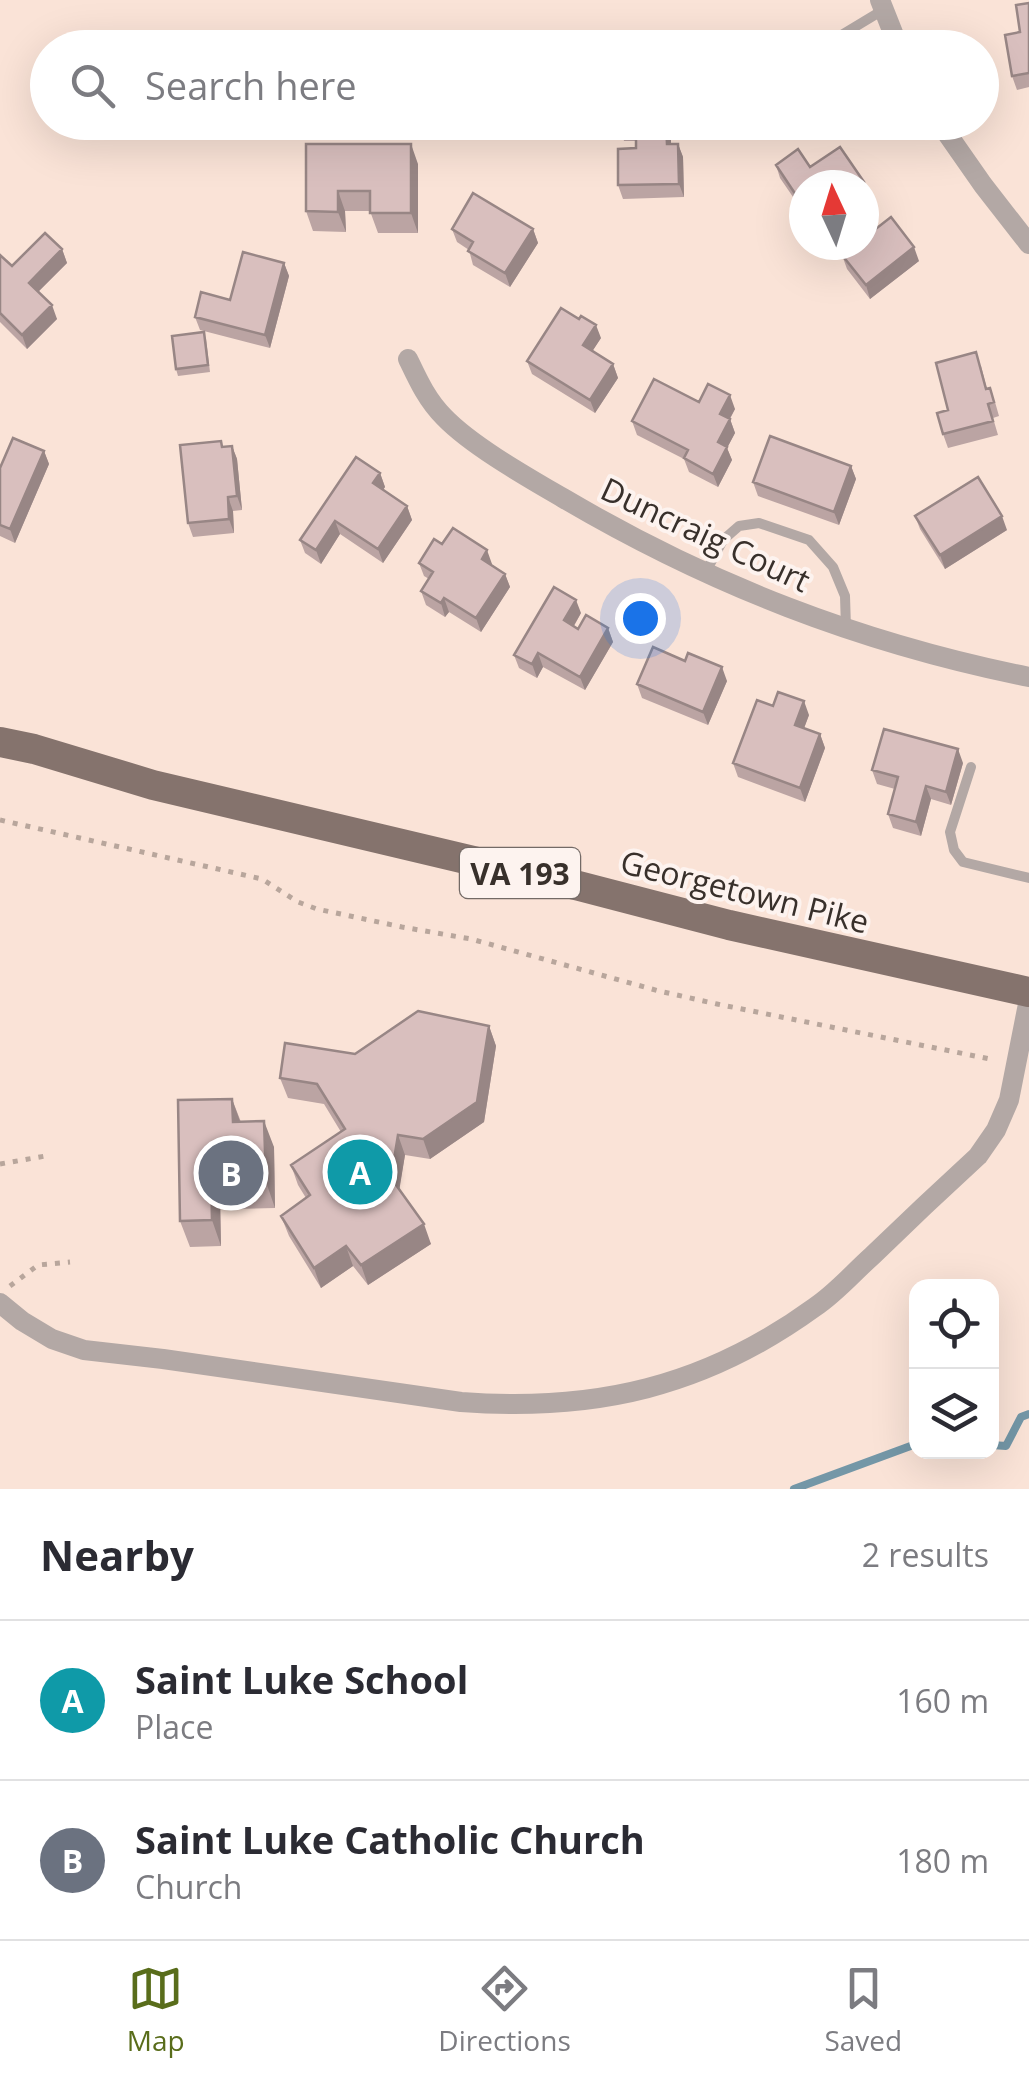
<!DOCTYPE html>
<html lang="en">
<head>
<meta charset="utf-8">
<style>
	:root { --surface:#fff; --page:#f7f7f7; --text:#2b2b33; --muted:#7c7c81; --line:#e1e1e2; --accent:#596d1b }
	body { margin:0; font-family:"Open Sans",sans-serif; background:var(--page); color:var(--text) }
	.controls { position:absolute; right:30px; bottom:30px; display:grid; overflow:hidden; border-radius:20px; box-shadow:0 10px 40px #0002 }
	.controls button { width:90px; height:90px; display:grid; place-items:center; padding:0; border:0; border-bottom:2px solid var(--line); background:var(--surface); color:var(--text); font:50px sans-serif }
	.compass { position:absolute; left:789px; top:170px; width:90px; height:90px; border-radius:50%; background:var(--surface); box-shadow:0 10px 40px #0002; rotate:356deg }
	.you { position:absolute; left:640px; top:618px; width:35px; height:35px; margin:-25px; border:8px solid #fff; border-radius:50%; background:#1a73e8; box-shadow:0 0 0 15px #1a73e833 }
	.badge { display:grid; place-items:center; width:65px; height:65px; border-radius:50%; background:var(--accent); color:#fff; font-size:32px; font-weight:700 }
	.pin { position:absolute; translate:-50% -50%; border:5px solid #fff; box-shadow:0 2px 10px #0006 }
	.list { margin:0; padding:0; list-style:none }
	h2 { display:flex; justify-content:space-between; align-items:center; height:130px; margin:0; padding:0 40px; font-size:42px }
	h2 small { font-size:32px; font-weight:400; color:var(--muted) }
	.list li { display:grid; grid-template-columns:65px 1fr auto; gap:30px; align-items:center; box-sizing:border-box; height:160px; padding:0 40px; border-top:2px solid var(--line) }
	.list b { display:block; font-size:38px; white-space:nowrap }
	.list p { margin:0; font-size:32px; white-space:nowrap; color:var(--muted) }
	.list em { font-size:32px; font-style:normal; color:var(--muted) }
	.icon { flex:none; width:55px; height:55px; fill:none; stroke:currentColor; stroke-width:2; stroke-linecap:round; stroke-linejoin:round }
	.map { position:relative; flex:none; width:1029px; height:1489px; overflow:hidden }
	.search { position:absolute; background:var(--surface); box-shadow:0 10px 40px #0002; left:30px; right:30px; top:30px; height:110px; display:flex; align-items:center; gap:25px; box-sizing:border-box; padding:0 35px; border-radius:55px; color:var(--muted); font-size:38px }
	.sheet { height:450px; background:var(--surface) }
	nav { display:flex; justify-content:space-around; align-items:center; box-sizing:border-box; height:140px; border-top:2px solid var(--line); background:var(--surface); font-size:28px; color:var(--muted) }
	nav a { display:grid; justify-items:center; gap:5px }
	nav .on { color:var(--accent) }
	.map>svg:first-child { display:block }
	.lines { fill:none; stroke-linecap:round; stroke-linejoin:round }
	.stream { stroke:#7497a7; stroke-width:8 }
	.path { stroke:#b8a69c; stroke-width:5; stroke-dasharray:5 8; stroke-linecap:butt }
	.lane { stroke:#b3a8a5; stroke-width:10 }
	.street { stroke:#b3a8a5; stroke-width:20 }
	.primary { stroke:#85736d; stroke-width:30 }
	.wall { fill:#bba4a3 }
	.shaded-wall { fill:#988685 }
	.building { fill:#d9bfbe; stroke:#988685; stroke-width:2.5 }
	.labels { text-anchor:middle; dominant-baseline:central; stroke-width:8; stroke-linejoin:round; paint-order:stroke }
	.shield { fill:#fdf3ef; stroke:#736a66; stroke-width:2.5 }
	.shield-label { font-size:30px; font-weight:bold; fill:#38302b }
	.street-label { font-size:32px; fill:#38302b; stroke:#fdf3ef }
</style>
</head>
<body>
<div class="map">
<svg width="1029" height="1489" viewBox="0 0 1029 1489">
	<rect width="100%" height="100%" fill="#fae3d7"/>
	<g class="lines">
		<!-- stream -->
		<path class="stream" d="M992,1445L1006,1446L1021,1417L1029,1414
			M794,1489L916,1444"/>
		<!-- path -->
		<path class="path" d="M0,820L262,879L298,902L317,909L402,927L471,939L659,991L717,1004L995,1060
			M0,1164L51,1155
			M10,1286L38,1265L70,1262"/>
		<!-- lane -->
		<path class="lane" d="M820,48L883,10
			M705,573L723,540L739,526L759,523L809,540L833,567L845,596L846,628
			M971,767L950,832L954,850L963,862L1029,878"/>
		<!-- street -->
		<path class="street" d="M880,0L899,48
			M939,122L983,185L1029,244
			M408,359C418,380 427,400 444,417C472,446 527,477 563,498C711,585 860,643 1029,677
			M0,1303L22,1321L52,1339L84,1350L163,1359L461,1402C595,1412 705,1387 815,1307C836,1293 853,1273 872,1256C907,1222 942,1189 978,1156L996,1130L1009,1100L1029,999"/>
		<!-- primary -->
		<path class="primary" d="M0,742L34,749L153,785L579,886L729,925L1029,992"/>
	</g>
	<!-- wall -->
	<path class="wall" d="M1029,3V87L1017,90L1012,76L1020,32Z
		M619,122H671V144H678L683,157L684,197L623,199L618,185L636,148V141H624Z
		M306,144L418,164V233H378L370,211H345L346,232L313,231L306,211Z
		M776,165L810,167L864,182L869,196L804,185V213L780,178Z
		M452,229H533L538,243L510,287L473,265L469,250L457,242Z
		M62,249L67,263L38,292L57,319L27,349L0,322V255L12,266Z
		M842,255L919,261L870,299L847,269Z
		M284,263L289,276L270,348L200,330L195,317L230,300Z
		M601,338L592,351L613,364L618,378L595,413L532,374L527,361Z
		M206,339L210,372L178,376L176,369Z
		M981,366L987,389L995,402L999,416L993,418L998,435L948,448L943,434L948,410Z
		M699,402L735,409L730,419L735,433L727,448L732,460L718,487L689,472L684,459L637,435L632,421Z
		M221,441L223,447L232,446L237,459L242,510L233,511L234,533L193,537L188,523Z
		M44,451L49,464L15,543L0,536V468Z
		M851,466L856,479L839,525L758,496L753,482Z
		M380,473L385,487L383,490L407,506L412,520L383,563L340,534L321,564L305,553L300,540Z
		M915,516L1007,530L945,569L920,529Z
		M442,544L492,564L491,565L505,574L510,587L481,632L449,612L445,617L426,605L421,591L429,579L424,576L419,563Z
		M581,613L574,626L578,629L608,628L613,642L585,690L543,667L537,678L519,668L514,655Z
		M685,661L727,681L708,725L642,698L637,684Z
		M773,706L809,715L804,728L820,734L825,748L805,802L738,777L733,763Z
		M963,763L951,805L931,799L921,836L893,828L888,814L895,789L877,784L872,770Z
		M489,1026L496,1046L484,1122L430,1159L405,1155L399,1189L431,1244L368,1285L353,1266L321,1288L289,1236L281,1216L306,1198L298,1185L291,1165L341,1132L324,1104L288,1098L280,1078L355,1054Z
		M232,1099L241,1122L274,1147L275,1208L234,1209L230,1198H220L221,1246L190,1247L180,1221Z"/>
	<!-- shaded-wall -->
	<path class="shaded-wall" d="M666,122L671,123V158L667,144Z
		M411,144L418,164V233L411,213Z
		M678,144L683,157L684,197L679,184Z
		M864,182L869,196L864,199V185H860Z
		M338,191L345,211L346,232L338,212Z
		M533,229L538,243L510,287L505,273Z
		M914,247L919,261L870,299L866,285Z
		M62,249L67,263L34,296L29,283Z
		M284,263L289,276L270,348L265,335Z
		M52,305L57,319L27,349L22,335Z
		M596,325L601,338L588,358L583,345Z
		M613,364L618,378L595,413L590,400Z
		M730,395L735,409L725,427L720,414Z
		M730,419L735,433L727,448L732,460L718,487L713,474L718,442Z
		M232,446L237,459L242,510L237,496Z
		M44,451L49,464L15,543L10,529Z
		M851,466L856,479L839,525L834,512Z
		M380,473L385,487L378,497L373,483Z
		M228,497L233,511L234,533L229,519Z
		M407,506L412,520L383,563L378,549Z
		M1002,516L1007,530L945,569L940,555Z
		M335,521L340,534L321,564L316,550Z
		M487,550L492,564L487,573L482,559Z
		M505,574L510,587L481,632L476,618Z
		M444,598L449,612L445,617L441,603Z
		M576,600L581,613L569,634L564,620Z
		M608,628L613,642L585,690L580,677Z
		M538,653L543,667L537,678L532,664Z
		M722,667L727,681L708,725L703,712Z
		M804,701L809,715L800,739L795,725Z
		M820,734L825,748L805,802L800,788Z
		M958,749L963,763L951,805L946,792Z
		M926,786L931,799L921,836L916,822Z
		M489,1026L496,1046L484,1122L430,1159L423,1139Z
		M232,1099L241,1124L233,1122Z
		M264,1121L274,1147L275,1208L266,1182Z
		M398,1135L405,1155L398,1198L391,1178Z
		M211,1172L220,1198L221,1246L212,1220Z
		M424,1224L431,1244L368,1285L361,1265Z
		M346,1246L353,1266L321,1288L314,1268Z"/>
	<!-- building -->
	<path class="building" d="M1029,3V73L1012,76L1005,35L1020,32L1016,5Z
		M590,39L618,45V48H588Z
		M619,122H666L667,144H678L679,184L618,185V149L636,148V127H619Z
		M306,144H411V213H370V191H338V212L306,211Z
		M840,147L864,182L860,185H804V207L776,165L798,149L810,167Z
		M473,193L533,229L505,273L468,251L473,242L452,229Z
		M891,217L914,247L866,285L842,255L855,245H864V238Z
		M45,233L62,249L29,283L52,305L22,335L0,313V255L12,266Z
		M243,252L284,263L265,335L195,317L201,292L230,300Z
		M561,308L579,319L581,316L596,325L583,345L613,364L590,400L527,361Z
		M204,332L208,365L176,369L172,336Z
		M976,352L986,389L990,388L994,402L988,404L993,421L943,434L937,413L948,410L936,363Z
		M654,379L699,402L708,384L730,395L720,414L730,419L718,442L727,447L713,474L684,458L688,450L632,421Z
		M770,436L851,466L834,512L753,482Z
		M13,438L44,451L10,529L0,525V468Z
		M221,441L222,447L232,446L237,496L228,497L229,519L188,523L180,445Z
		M356,457L380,473L373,483L407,506L378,549L335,521L316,550L300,540Z
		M978,477L1002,516L940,555L915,516Z
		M453,528L487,550L482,559L505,574L476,618L444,598L441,603L421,591L433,572L419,563L434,539L442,544Z
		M554,587L576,600L564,620L578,629L586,615L608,628L580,677L538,653L532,664L514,655Z
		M653,647L685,661L688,653L722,667L703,712L637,684Z
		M778,692L804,701L795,725L820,734L800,788L733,763L757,700L773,706Z
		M884,729L958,749L946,792L926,786L916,822L888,814L898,777L872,770Z
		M418,1011L489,1026L477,1102L423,1139L398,1135L391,1178L424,1224L361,1265L346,1246L314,1268L281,1216L310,1195L291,1165L345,1129L317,1084L280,1078L285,1043L355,1054Z
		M232,1099L233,1122L264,1121L266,1182L224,1183V1172H211L212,1220L180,1221L178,1100Z"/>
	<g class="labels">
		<!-- shield labels -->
		<rect class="shield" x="460" y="848" width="120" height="50" rx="8"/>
		<g class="shield-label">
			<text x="520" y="873">VA 193</text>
		</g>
		<!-- street labels -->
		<g class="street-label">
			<text transform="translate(706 534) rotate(25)">Duncraig Court</text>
			<text transform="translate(745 891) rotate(14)">Georgetown Pike</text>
		</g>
	</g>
</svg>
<div class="controls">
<button><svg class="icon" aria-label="locate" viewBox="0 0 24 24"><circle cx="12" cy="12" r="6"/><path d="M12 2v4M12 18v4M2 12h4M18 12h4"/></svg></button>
<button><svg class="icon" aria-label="layers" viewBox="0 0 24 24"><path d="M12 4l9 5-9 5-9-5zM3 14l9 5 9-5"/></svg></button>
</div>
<svg class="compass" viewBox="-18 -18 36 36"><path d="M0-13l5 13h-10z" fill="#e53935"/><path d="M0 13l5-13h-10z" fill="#7c7c81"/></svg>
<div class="you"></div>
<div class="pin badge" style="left:360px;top:1172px;background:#0f9aa8">A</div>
<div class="pin badge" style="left:231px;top:1173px;background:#6b7280">B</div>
<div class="search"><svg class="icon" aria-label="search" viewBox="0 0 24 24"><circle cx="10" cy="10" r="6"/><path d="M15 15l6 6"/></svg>Search here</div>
</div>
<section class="sheet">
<h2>Nearby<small>2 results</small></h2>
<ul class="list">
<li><span class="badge" style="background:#0f9aa8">A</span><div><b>Saint Luke School</b><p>Place</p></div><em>160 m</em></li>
<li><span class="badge" style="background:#6b7280">B</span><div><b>Saint Luke Catholic Church</b><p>Church</p></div><em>180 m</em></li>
</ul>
</section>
<nav>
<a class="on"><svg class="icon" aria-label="map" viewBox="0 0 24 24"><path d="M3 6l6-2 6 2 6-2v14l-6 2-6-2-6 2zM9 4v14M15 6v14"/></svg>Map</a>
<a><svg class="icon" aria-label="directions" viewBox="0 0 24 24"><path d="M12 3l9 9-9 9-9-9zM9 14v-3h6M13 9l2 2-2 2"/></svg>Directions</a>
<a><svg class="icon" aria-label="saved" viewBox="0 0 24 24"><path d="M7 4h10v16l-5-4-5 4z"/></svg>Saved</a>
</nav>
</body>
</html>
